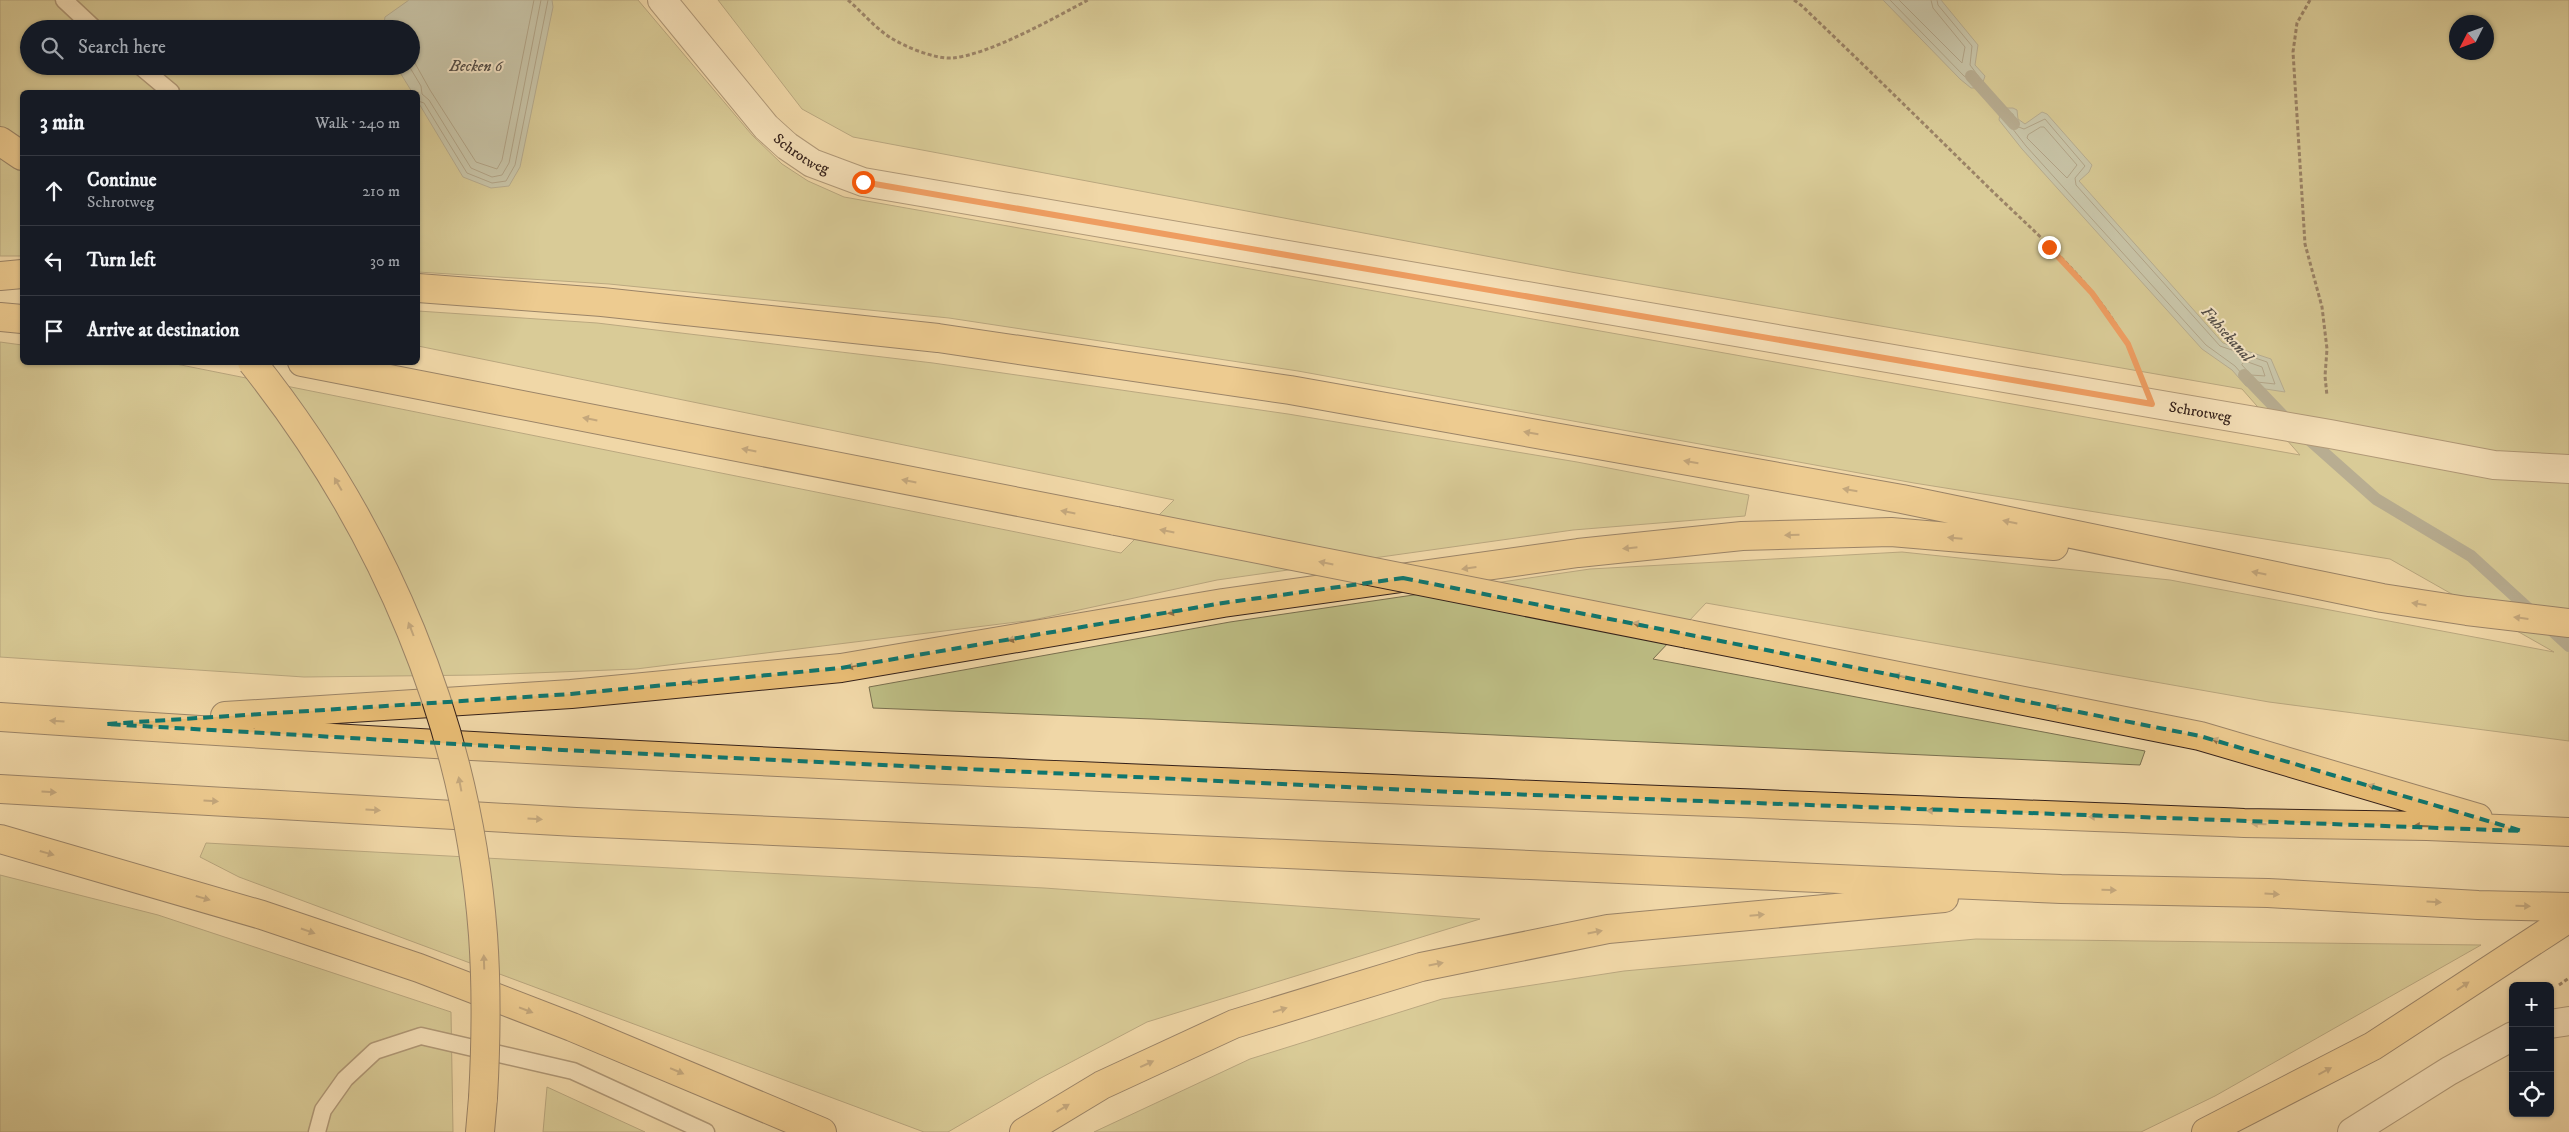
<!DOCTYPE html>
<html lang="en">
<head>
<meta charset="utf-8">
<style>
	:root { --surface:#171b24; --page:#242831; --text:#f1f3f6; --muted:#9ea1a6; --line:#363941 }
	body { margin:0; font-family:"IM FELL DW Pica",serif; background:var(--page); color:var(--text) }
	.controls { position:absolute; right:15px; bottom:15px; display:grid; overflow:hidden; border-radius:8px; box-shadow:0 1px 4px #0004 }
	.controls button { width:45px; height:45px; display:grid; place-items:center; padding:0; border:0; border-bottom:1px solid var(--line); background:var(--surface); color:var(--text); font:25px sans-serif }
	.compass { position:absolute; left:2449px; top:15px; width:45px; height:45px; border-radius:50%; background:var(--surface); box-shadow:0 1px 4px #0004; rotate:228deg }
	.stop { position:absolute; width:15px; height:15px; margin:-11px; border:4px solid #ea580c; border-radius:50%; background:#fff }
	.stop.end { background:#ea580c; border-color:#fff; box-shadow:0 1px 5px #0008 }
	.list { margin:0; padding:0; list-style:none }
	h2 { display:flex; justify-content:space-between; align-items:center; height:65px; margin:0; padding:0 20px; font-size:21px }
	h2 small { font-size:16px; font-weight:400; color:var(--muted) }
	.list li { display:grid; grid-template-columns:32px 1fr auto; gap:15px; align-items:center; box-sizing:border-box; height:70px; padding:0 20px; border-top:1px solid var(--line) }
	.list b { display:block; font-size:19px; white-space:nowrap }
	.list p { margin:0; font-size:16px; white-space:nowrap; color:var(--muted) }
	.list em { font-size:16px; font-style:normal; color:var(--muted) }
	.icon { flex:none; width:28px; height:28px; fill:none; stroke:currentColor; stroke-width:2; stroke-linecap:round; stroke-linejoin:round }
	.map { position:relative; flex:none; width:2569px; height:1132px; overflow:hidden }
	.search { position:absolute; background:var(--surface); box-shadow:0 1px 4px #0004; left:20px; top:20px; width:400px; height:55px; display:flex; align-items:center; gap:12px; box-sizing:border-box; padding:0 18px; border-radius:28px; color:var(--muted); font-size:19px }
	.panel { position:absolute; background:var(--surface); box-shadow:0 1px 4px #0004; left:20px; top:90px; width:400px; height:275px; border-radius:8px }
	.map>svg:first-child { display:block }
	.green { fill:#bdbd84; stroke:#796f4f; fill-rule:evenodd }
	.water { fill:#9eb7b2; stroke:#747b75 }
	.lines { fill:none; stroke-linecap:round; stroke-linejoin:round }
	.shore { stroke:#6a6c66; stroke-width:1 }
	.stream { stroke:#747b75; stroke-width:12 }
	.service-casing { stroke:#644e3d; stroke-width:19 }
	.minor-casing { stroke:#644e3d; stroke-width:30 }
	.tertiary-casing { stroke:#644e3d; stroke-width:30 }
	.motorway-casing { stroke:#35211a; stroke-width:30 }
	.path { stroke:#35211a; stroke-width:3; stroke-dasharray:4 2.5; stroke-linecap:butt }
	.service { stroke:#f5e5c6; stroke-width:16 }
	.minor { stroke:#f5e5c6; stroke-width:28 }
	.tertiary { stroke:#f5e5c6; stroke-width:28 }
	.motorway { stroke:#e8bc74; stroke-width:28 }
	.motorway-bridge-casing { stroke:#35211a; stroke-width:30; stroke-linecap:butt }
	.motorway-bridge { stroke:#e8bc74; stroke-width:28 }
	.oneway { fill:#8e6e47 }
	.route { stroke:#ea580c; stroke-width:6 }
	.marked { fill:none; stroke:#0f766e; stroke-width:4; stroke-dasharray:10 6; stroke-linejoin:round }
	.labels { text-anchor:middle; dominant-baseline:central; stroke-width:4; stroke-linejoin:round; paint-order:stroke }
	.street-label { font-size:15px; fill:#35211a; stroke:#f5e5c6 }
	.water-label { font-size:16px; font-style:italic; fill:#544e48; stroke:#f5e5c6 }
</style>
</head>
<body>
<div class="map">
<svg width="2569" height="1132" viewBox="0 0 2569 1132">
	<rect width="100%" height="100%" fill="#f0d7a7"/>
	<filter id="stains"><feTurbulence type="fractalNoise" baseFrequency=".004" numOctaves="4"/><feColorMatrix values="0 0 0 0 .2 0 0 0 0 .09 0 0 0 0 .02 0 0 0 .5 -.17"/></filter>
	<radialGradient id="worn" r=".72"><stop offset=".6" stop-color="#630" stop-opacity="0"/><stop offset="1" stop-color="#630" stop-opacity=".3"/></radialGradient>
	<!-- green -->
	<path class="green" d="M0,0H638L752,135L782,164L808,181L844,197L2300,455L2242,389L1571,272L853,137L802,109L718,0H2569V741L2269,702L1706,603L1653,659L2145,751L2140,765L1152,719L873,708L869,687L1230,622L1590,569L1902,552L2170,580L2554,652L2390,559L1914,483L1298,371L949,318L609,284L418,272V92H22V256H0ZM2456,22H2486V52H2456ZM29,29H411V66H29Z
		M418,311L597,323L933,363L1288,414L1577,462L1749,495L1745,516L1573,530L1217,580L1033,620L636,669L481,675L304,677L0,657V342L22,345V362L171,363L1121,553L1174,500L418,346Z
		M206,843L1044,888L1480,919L1147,1022L1039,1079L948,1132H924L239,877L200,857Z
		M0,875L158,915L451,1012L453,1132H0Z
		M1976,939L2481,945L2215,1096L2141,1132H1094L1250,1059L1442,999L1624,971Z
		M547,1087L645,1132H543Z"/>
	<!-- water -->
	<path class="water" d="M409,0H552L553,7L520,167L509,186L491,188L463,177L418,102V92H412L396,66H411V29H383L385,17Z
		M1883,0H1941L1978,45L1975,65L1985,76L1981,88H1971L1960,79Z
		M2007,108H2013L2017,110L2018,119L2025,124L2042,112L2047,114L2092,165L2089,172L2079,181L2223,343L2271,359L2285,392L2246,386L2232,370L2202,349L2022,149L1999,120L2000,113Z"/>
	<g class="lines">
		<!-- shore -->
		<path class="shore" d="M1890,0L1964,76L1976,83L1979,77L1970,65L1972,46L1938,5L1937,0
			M1899,0L1962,63L1965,47L1933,8L1931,0
			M411,56L430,90L476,162L497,169L502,160L534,0
			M409,66L421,86L422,94L429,100L471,168L492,177L502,175L509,163L541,0
			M418,101L424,103L467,173L492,183L506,181L515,165L548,0
			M2009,113L2013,114L2016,126L2024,129L2045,119L2085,166L2075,178L2076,185L2220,346L2267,362L2275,384L2248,381L2235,366L2206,345L2026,146L2005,119Z
			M2041,127H2044L2077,165L2067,178L2027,138L2028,135Z
			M2245,361L2262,367L2265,376L2251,375L2242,365Z"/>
		<!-- stream -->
		<path class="stream" d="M1971,76L2014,124
			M2244,375L2289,422
			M2304,435L2376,499L2471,556L2569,646"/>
		<defs>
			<path id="service" d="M64,0L95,29
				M140,66L171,92
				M317,1132L323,1110L345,1079L375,1051L421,1036L573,1071L706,1132"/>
			<g id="minor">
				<path id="s1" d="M662,0L766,127L787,146L812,163L863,182L2330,434L2494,465L2569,469"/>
			</g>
			<path id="tertiary" d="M2550,1024L2569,1021
				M2352,1132L2449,1071L2513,1036"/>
			<path id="motorway" d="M0,141L22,156
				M0,276L22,274
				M418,288L602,302L938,338L1290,390L1902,499L2382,598L2467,611L2569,623
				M0,317L22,319
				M302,362L1116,521
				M1688,634L2200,736L2478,818
				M225,716L571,694L841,668L1223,603L1578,553L1742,536L1891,532L2054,546
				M0,717C747,768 1496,793 2244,823L2427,826L2569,832
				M0,789L576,822L2061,889L2268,893L2478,905L2569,907
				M0,839L262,915L419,968L572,1027L822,1132
				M480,1132L483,1098
				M1024,1132L1102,1085L1234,1024L1421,967L1608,929L1944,898
				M2206,1132L2373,1046L2569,918"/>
		</defs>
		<!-- service casing -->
		<use href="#service" class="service-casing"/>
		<!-- minor casing -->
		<use href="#minor" class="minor-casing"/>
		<!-- tertiary casing -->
		<use href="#tertiary" class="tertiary-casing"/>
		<!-- motorway casing -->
		<use href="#motorway" class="motorway-casing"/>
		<!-- path -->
		<path class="path" d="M848,0C862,12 875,28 891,38C906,47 934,59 952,58C989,55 1054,18 1088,0
			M1794,0L1802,6C1864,65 1925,125 1986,185C2040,238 2107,292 2136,363
			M2310,0L2297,23L2293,52L2305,244L2322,307L2327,349L2325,376L2327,396
			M2559,985L2569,978"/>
		<!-- service -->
		<use href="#service" class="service"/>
		<!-- minor -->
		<use href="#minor" class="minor"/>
		<!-- tertiary -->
		<use href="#tertiary" class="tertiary"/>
		<!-- motorway -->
		<use href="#motorway" class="motorway"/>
		<defs>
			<path id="motorway-bridge" d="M252,362C384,528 467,723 483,935C487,990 486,1044 483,1098
				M1116,521L1688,634"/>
		</defs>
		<!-- motorway-bridge casing -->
		<use href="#motorway-bridge" class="motorway-bridge-casing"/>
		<!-- motorway-bridge -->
		<use href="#motorway-bridge" class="motorway-bridge"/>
	</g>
	<!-- one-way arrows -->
	<defs><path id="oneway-solid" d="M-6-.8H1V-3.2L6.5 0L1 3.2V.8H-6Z" transform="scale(1.25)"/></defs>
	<g class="oneway">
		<use href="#oneway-solid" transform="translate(590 419) rotate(-169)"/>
		<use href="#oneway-solid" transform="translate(1531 433) rotate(-170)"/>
		<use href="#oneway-solid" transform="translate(749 450) rotate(-169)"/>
		<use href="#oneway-solid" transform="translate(1691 462) rotate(-170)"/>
		<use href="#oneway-solid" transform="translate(909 481) rotate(-169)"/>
		<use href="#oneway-solid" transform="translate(338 484) rotate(-120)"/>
		<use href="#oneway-solid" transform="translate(1850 490) rotate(-170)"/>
		<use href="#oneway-solid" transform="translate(1068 512) rotate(-169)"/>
		<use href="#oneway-solid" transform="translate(2010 522) rotate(-168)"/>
		<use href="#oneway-solid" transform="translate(1167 531) rotate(-169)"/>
		<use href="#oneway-solid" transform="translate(1792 535) rotate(178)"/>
		<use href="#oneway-solid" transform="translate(1955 538) rotate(-175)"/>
		<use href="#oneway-solid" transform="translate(1630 548) rotate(174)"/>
		<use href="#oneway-solid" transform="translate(1326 563) rotate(-169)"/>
		<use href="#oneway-solid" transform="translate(1469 568) rotate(172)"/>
		<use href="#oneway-solid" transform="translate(2259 573) rotate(-169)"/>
		<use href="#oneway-solid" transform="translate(2419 604) rotate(-171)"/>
		<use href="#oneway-solid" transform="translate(1175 612) rotate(170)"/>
		<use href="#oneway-solid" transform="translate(2521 618) rotate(-173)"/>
		<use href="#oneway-solid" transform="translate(1640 624) rotate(-169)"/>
		<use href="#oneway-solid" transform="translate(411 629) rotate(-111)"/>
		<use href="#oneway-solid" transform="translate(1015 639) rotate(170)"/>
		<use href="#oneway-solid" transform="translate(854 666) rotate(170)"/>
		<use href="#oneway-solid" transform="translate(1901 676) rotate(-169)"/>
		<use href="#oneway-solid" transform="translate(693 682) rotate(175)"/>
		<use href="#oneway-solid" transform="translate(2060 708) rotate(-169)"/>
		<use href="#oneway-solid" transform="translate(57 721) rotate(-176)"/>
		<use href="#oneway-solid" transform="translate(2219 741) rotate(-163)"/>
		<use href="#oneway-solid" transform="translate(460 784) rotate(-101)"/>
		<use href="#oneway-solid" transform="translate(2375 787) rotate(-163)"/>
		<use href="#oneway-solid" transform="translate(49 792) rotate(3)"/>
		<use href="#oneway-solid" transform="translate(211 801) rotate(3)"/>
		<use href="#oneway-solid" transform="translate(373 810) rotate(3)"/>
		<use href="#oneway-solid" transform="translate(1934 811) rotate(-178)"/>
		<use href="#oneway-solid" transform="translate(2096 817) rotate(-178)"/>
		<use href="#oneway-solid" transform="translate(535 819) rotate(3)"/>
		<use href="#oneway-solid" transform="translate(2259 824) rotate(-179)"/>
		<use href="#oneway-solid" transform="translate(2421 826) rotate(-179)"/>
		<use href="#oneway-solid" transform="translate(47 853) rotate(16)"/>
		<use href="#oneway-solid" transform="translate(2109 890) rotate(1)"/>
		<use href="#oneway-solid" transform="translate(2272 894) rotate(3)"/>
		<use href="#oneway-solid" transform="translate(203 898) rotate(16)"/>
		<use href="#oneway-solid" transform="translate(2434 902) rotate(3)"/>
		<use href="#oneway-solid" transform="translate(2523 906) rotate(1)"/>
		<use href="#oneway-solid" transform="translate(1757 915) rotate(-5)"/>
		<use href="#oneway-solid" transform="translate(308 931) rotate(19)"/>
		<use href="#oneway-solid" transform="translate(1595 932) rotate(-11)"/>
		<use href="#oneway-solid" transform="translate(484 962) rotate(-92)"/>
		<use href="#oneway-solid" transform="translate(1436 964) rotate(-11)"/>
		<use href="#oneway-solid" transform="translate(2463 986) rotate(-34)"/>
		<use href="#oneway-solid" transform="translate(526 1010) rotate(21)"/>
		<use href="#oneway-solid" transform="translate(1280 1010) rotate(-17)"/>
		<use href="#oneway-solid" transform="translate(1147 1064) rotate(-25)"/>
		<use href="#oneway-solid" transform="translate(677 1071) rotate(23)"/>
		<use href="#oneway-solid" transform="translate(2325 1071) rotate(-28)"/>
		<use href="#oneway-solid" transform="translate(1063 1108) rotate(-31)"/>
	</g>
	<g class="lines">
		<!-- route -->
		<path class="route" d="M863,182L2152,404L2128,344L2092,293L2049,247"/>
	</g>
	<!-- marked area -->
	<path d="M0 0H2569V1132H0ZM1403,578L2200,736L2522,831L1454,792L562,750L106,724L571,694L841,668L1223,603Z" fill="#f0d7a7" fill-opacity=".55" fill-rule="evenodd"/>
	<path class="marked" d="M1403,578L2200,736L2522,831L1454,792L562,750L106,724L571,694L841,668L1223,603Z"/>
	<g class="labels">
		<!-- street labels -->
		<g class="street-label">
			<text stroke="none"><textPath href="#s1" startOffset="209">Schrotweg</textPath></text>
			<text stroke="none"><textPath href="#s1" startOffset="1634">Schrotweg</textPath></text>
		</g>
		<!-- water labels -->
		<g class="water-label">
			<text x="476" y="66">Becken 6</text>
			<text transform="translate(2227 334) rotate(48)">Fuhsekanal</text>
		</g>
	</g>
	<rect width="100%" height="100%" filter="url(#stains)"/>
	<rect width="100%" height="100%" fill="url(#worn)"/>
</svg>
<div class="controls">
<button>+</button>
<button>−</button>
<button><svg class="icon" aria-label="locate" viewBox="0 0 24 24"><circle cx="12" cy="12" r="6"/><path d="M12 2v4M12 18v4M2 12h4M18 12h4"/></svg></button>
</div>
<svg class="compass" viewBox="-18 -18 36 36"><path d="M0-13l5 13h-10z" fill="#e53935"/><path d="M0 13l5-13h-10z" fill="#9ea1a6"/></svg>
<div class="stop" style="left:863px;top:182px"></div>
<div class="stop end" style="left:2049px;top:247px"></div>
<div class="search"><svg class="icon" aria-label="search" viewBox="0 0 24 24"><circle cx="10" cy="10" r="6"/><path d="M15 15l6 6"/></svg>Search here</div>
<section class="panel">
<h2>3 min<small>Walk · 240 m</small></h2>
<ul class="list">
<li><svg class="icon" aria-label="ahead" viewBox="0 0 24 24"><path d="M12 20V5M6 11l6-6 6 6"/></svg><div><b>Continue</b><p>Schrotweg</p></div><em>210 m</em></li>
<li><svg class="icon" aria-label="left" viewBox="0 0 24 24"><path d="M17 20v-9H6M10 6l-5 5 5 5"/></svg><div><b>Turn left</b></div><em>30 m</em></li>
<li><svg class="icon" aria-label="arrive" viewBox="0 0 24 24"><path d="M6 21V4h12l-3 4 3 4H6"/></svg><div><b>Arrive at destination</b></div></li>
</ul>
</section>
</div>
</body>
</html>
